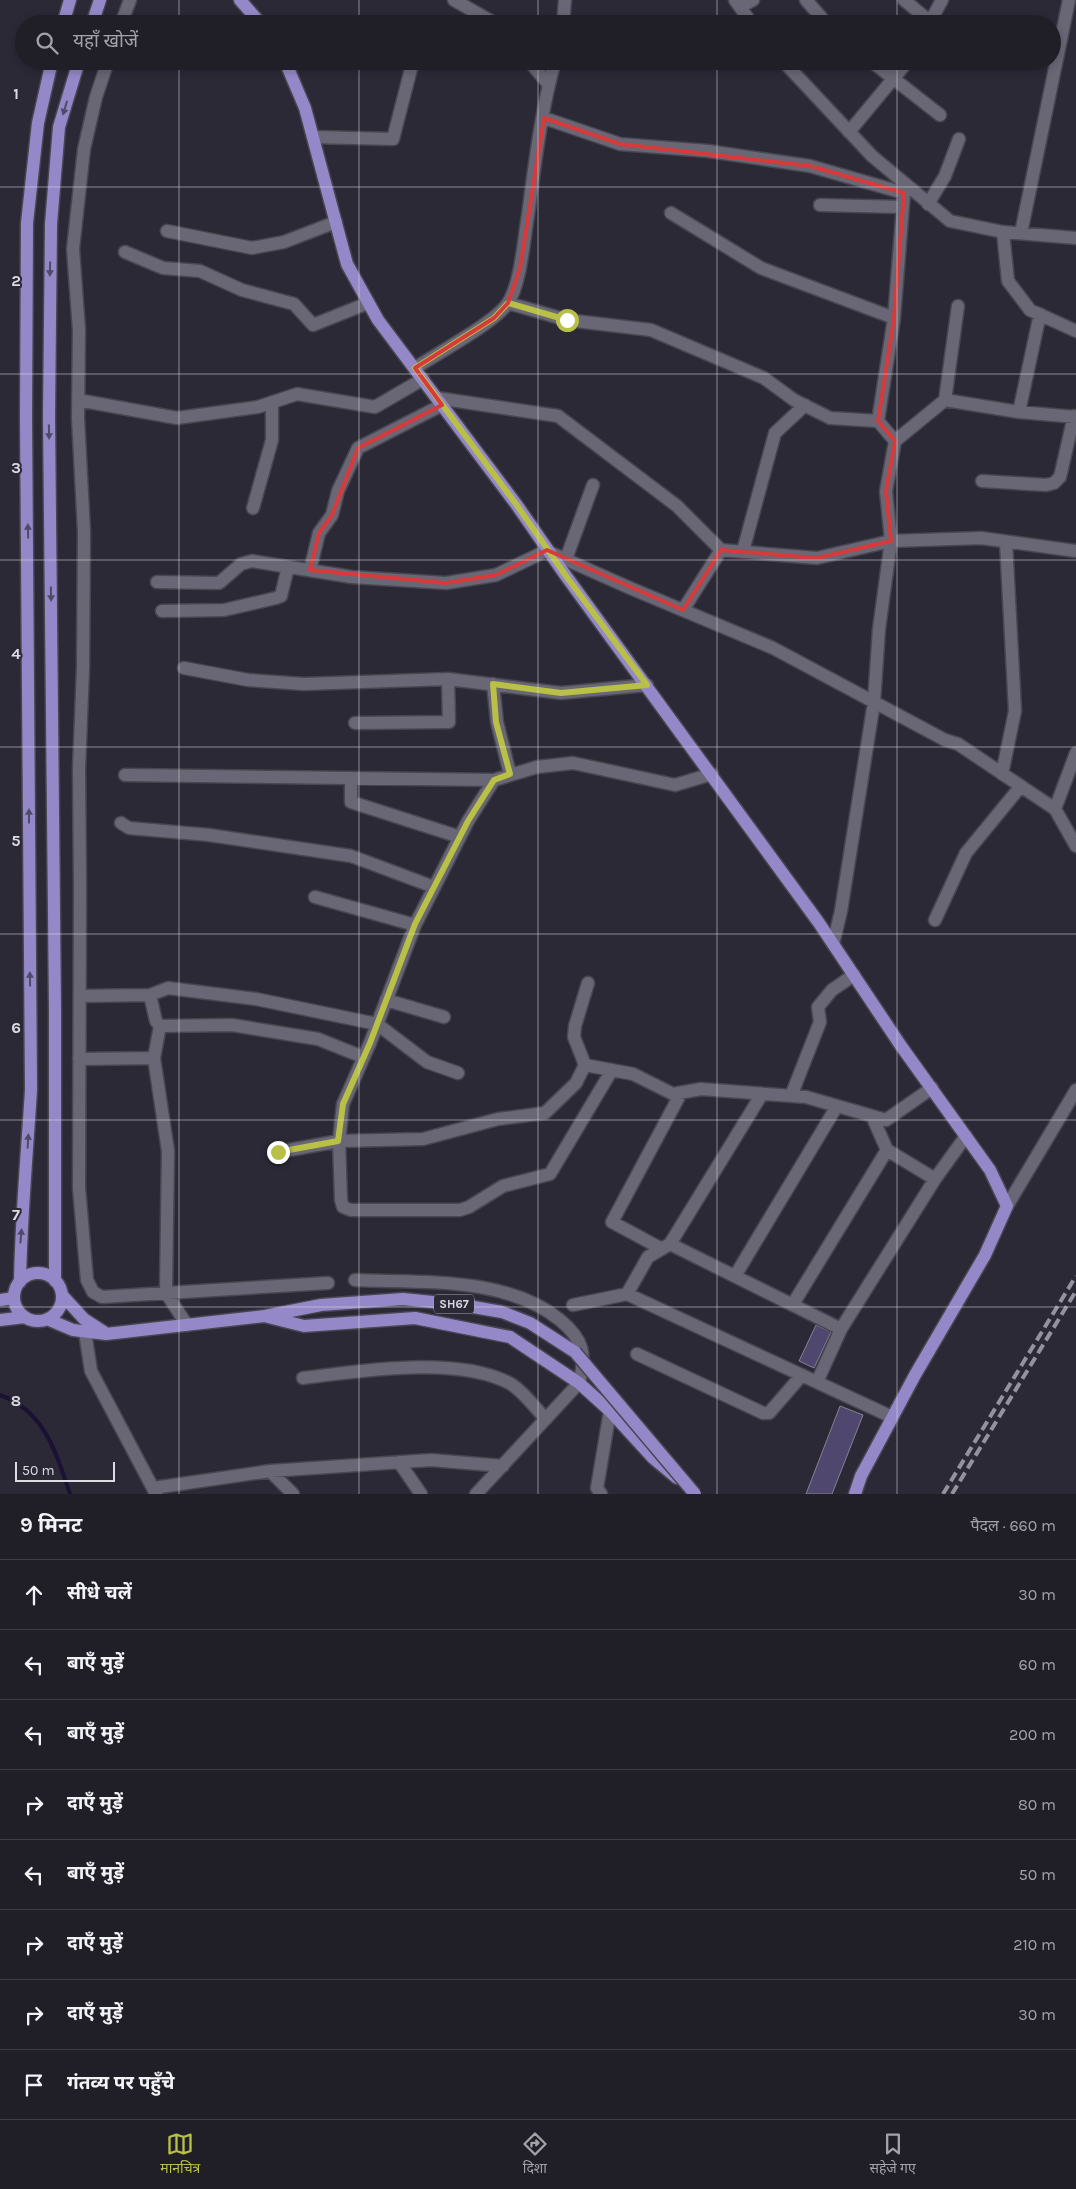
<!DOCTYPE html>
<html lang="hi">
<head>
<meta charset="utf-8">
<style>
	:root { --surface:#201f28; --page:#282730; --text:#f1f3f6; --muted:#a2a2a8; --line:#3d3d45; --accent:#b9c046 }
	body { margin:0; font-family:Karla,"Noto Sans Devanagari",sans-serif; background:var(--page); color:var(--text) }
	.scale { position:absolute; left:15px; bottom:12px; width:100px; box-sizing:border-box; padding-left:5px; border:2px solid #dcdbe3; border-top:0; font-size:14px; line-height:18px; white-space:nowrap; color:#dcdbe3; -webkit-text-stroke:4px #2b2936; paint-order:stroke }
	.stop { position:absolute; width:15px; height:15px; margin:-11px; border:4px solid #b9c046; border-radius:50%; background:#fff }
	.stop.end { background:#b9c046; border-color:#fff; box-shadow:0 1px 5px #0008 }
	.list { margin:0; padding:0; list-style:none }
	h2 { display:flex; justify-content:space-between; align-items:center; height:65px; margin:0; padding:0 20px; font-size:21px }
	h2 small { font-size:16px; font-weight:400; color:var(--muted) }
	.list li { display:grid; grid-template-columns:32px 1fr auto; gap:15px; align-items:center; box-sizing:border-box; height:70px; padding:0 20px; border-top:1px solid var(--line) }
	.list b { display:block; font-size:19px; white-space:nowrap }
	.list em { font-size:16px; font-style:normal; color:var(--muted) }
	.icon { flex:none; width:28px; height:28px; fill:none; stroke:currentColor; stroke-width:2; stroke-linecap:round; stroke-linejoin:round }
	.map { position:relative; flex:none; width:1076px; height:1494px; overflow:hidden }
	.search { position:absolute; background:var(--surface); box-shadow:0 2px 8px #0003; left:15px; right:15px; top:15px; height:55px; display:flex; align-items:center; gap:12px; box-sizing:border-box; padding:0 18px; border-radius:28px; color:var(--muted); font-size:19px }
	.sheet { height:625px; background:var(--surface) }
	nav { display:flex; justify-content:space-around; align-items:center; box-sizing:border-box; height:70px; border-top:1px solid var(--line); background:var(--surface); font-size:14px; color:var(--muted) }
	nav a { display:grid; justify-items:center; gap:2px }
	nav .on { color:var(--accent) }
	.map>svg:first-child { display:block }
	.lines { fill:none; stroke-linecap:round; stroke-linejoin:round }
	.stream { stroke:#1b1134; stroke-width:4 }
	.building { fill:#50476f; stroke:#848291 }
	.minor-casing { stroke:#484650; stroke-width:15 }
	.major-casing { stroke:#484650; stroke-width:15 }
	.minor { stroke:#696775; stroke-width:12 }
	.major { stroke:#9588c8; stroke-width:12 }
	.rail { stroke:#94939d; stroke-width:4; stroke-dasharray:10 5; stroke-linecap:butt }
	.major-bridge-casing { stroke:#484650; stroke-width:15; stroke-linecap:butt }
	.major-bridge { stroke:#9588c8; stroke-width:12 }
	.oneway { fill:#504a69 }
	.route { stroke:#b9c046; stroke-width:6 }
	.marked { fill:none; stroke:#d73a3b; stroke-width:4; stroke-linejoin:round }
	.grid { fill:none; stroke:#dcdbe3; stroke-width:1; stroke-opacity:0.55 }
	.labels { text-anchor:middle; dominant-baseline:central; stroke-width:4; stroke-linejoin:round; paint-order:stroke }
	.shield { fill:#2b2936; stroke:#a7a6af; stroke-width:1 }
	.shield-label { font-size:12px; font-weight:bold; fill:#dcdbe3 }
	.grid-label { font-size:16px; text-anchor:middle; font-weight:bold; fill:#dcdbe3; stroke:#2b2936; stroke-width:4; stroke-linejoin:round; paint-order:stroke }
</style>
</head>
<body>
<div class="map">
<svg width="1076" height="1494" viewBox="0 0 1076 1494">
	<rect width="100%" height="100%" fill="#2b2936"/>
	<g class="lines">
		<!-- stream -->
		<path class="stream" d="M0,1395C45,1411 56,1453 70,1494"/>
	</g>
	<!-- building -->
	<path class="building" d="M816,1325L831,1332L814,1368L799,1361Z
		M840,1406L863,1415L832,1494H806Z"/>
	<g class="lines">
		<defs>
			<path id="minor" d="M454,0L496,24
				M735,0L752,24
				M806,0L827,24
				M904,0L933,24
				M740,7L753,0
				M121,24L130,0
				M563,24L565,0
				M929,24L942,0
				M108,61L96,97L84,149L73,249L79,330L78,418L84,532L83,668L79,768L80,887L79,1188L87,1280L93,1292L102,1297L328,1283
				M529,61L549,85
				M783,61L872,156L950,221L1003,232L1076,238
				M871,61L940,115
				M544,118L620,144L708,151L810,166L904,193L907,185
				M849,132L908,61
				M313,137L393,139L413,61
				M928,204L945,176L959,139
				M820,205L902,207
				M671,213L761,268L894,318
				M167,231L252,248L284,242L336,222
				M1003,232L1008,281L1030,310L1076,331
				M1021,233L1069,0
				M125,252L163,268L200,271L242,290L294,304L313,325L368,303
				M508,303L567,320L651,330L764,378L794,400L830,418L878,421
				M415,368C436,354 496,322 508,303C521,283 524,238 528,215C535,163 541,111 555,61
				M437,398L558,416L677,506L721,550L817,558L891,541L981,538L1076,551
				M78,400L177,418L258,407L297,394L375,407L423,379
				M945,400L958,306
				M1019,412L1040,314
				M895,441L945,400L1019,412L1076,417
				M982,481L1046,485L1054,483L1060,477L1074,416
				M253,508L272,440V402
				M743,551L775,433L805,405
				M549,552L630,588L773,648L945,740L958,744L1055,809L1076,846
				M566,559L593,485
				M310,570L319,533L332,515L338,491L358,448L442,405
				M157,582L219,583L241,564L252,561L352,577L446,583L496,575L548,550
				M683,610L721,550
				M162,611L224,610L276,598L281,596L288,567
				M184,668L248,680L304,684L448,679L561,693L647,685
				M493,684L497,722L510,774
				M355,723L449,722L448,679
				M1002,774L1015,711L1006,542
				M125,775L494,780L537,767L573,763L675,785L712,774
				M351,778V802L460,837
				M494,780L468,821L415,925L370,1043L343,1104L339,1141L341,1200L343,1207L351,1210H460L469,1207L503,1186L550,1174L612,1070
				M1055,809L1076,753
				M121,823L129,828L209,835L351,856L434,887
				M315,897L415,925
				M935,920L966,853L1021,786
				M833,944L841,911L874,702L879,629L891,541L886,491L895,441L878,421L894,318L904,193
				M150,995L156,1021L160,1026L232,1025L318,1039L363,1057
				M80,996L150,995L168,988L256,999L377,1024L427,1062L458,1073
				M386,1000L444,1017
				M160,1026L154,1058L168,1151L166,1293L187,1325
				M79,1059L154,1058
				M585,1065L574,1037L575,1026L588,983
				M791,1096L820,1022L818,1007L832,990L854,975
				M887,1150L935,1179
				M278,1152L339,1141L423,1139L498,1119L545,1113L576,1083L585,1065L633,1074L673,1094L701,1089L806,1097L886,1120L932,1088
				M1007,1206L1076,1090
				M670,1244L841,1329L817,1382
				M662,1249L612,1222L681,1093
				M735,1276L837,1106
				M355,1280C421,1283 506,1276 560,1320C583,1339 587,1354 579,1383L476,1494
				M627,1294L648,1257L670,1244L762,1094
				M793,1304L887,1150L872,1116
				M573,1305L627,1294L892,1417
				M841,1329L935,1179L966,1136
				M85,1332L91,1371L156,1494
				M637,1354L763,1413H769L802,1375
				M303,1378C361,1371 458,1355 511,1384C524,1392 535,1408 546,1419
				M399,1462L421,1494
				M270,1471L293,1494
				M153,1488L270,1471L431,1460L503,1466
				M601,1494L597,1488L610,1411"/>
			<path id="major" d="M240,0L261,24
				M63,24L70,0
				M92,24L100,0
				M285,61L305,108L347,264L378,320L516,504L566,576L819,923L901,1046L990,1170L1007,1206L985,1255L915,1375L861,1476L855,1494
				M14 1297a24 24 0 1 1 48 0a24 24 0 1 1-48 0Z
				M55,1281V1011L49,417L51,224L59,127L79,61
				M20,1282C21,1218 27,1154 31,1090L26,417L27,223L38,123L52,61
				M62,1295L84,1319L104,1332
				M0,1300L14,1298
				M268,1317L304,1326L415,1318L510,1337L579,1383L610,1411L653,1458L677,1478
				M47,1319L73,1330L106,1334L265,1316L321,1305L403,1299L462,1305L502,1312L530,1323L575,1352
				M0,1320L25,1317"/>
		</defs>
		<!-- minor casing -->
		<use href="#minor" class="minor-casing"/>
		<!-- major casing -->
		<use href="#major" class="major-casing"/>
		<!-- minor -->
		<use href="#minor" class="minor"/>
		<!-- major -->
		<use href="#major" class="major"/>
		<!-- rail -->
		<path class="rail" d="M943,1494L1076,1276
			M952,1494L1076,1291"/>
		<defs>
			<path id="major-bridge" d="M575,1352L695,1494"/>
		</defs>
		<!-- major-bridge casing -->
		<use href="#major-bridge" class="major-bridge-casing"/>
		<!-- major-bridge -->
		<use href="#major-bridge" class="major-bridge"/>
	</g>
	<!-- one-way arrows -->
	<defs><path id="oneway-solid" d="M-6-.8H1V-3.2L6.5 0L1 3.2V.8H-6Z" transform="scale(1.25)"/></defs>
	<g class="oneway">
		<use href="#oneway-solid" transform="translate(65 108) rotate(106)"/>
		<use href="#oneway-solid" transform="translate(50 269) rotate(91)"/>
		<use href="#oneway-solid" transform="translate(49 432) rotate(89)"/>
		<use href="#oneway-solid" transform="translate(28 531) rotate(-91)"/>
		<use href="#oneway-solid" transform="translate(51 594) rotate(89)"/>
		<use href="#oneway-solid" transform="translate(29 816) rotate(-90)"/>
		<use href="#oneway-solid" transform="translate(30 979) rotate(-91)"/>
		<use href="#oneway-solid" transform="translate(28 1141) rotate(-87)"/>
		<use href="#oneway-solid" transform="translate(21 1236) rotate(-85)"/>
	</g>
	<g class="lines">
		<!-- route -->
		<path class="route" d="M278,1152L338,1141L343,1104L370,1043L415,924L468,821L494,780L510,774L496,722L493,684L561,693L647,685L566,576L516,504L415,368L494,318L508,303L567,320"/>
	</g>
	<!-- marked area -->
	<path class="marked" d="M544,118L620,144L810,166L904,193L894,318L878,421L895,441L886,491L891,541L817,558L721,550L683,610L547,550L496,575L446,583L310,570L319,533L332,515L358,448L442,405L415,368L494,318L508,303L520,268Z"/>
	<!-- grid -->
	<path class="grid" d="M179,0V24M359,0V24M538,0V24M717,0V24M897,0V24M179,61V1494M359,61V1494M538,61V1494M717,61V1494M897,61V1494M0,187H1076M0,374H1076M0,560H1076M0,747H1076M0,934H1076M0,1120H1076M0,1307H1076"/>
	<g class="labels">
		<!-- shield labels -->
		<rect class="shield" x="434" y="1294.5" width="40" height="19" rx="4"/>
		<g class="shield-label">
			<text x="454" y="1304">SH67</text>
		</g>
	</g>
	<g class="grid-label">
		<text x="16" y="99">1</text>
		<text x="16" y="286">2</text>
		<text x="16" y="473">3</text>
		<text x="16" y="659">4</text>
		<text x="16" y="846">5</text>
		<text x="16" y="1033">6</text>
		<text x="16" y="1220">7</text>
		<text x="16" y="1406">8</text>
	</g>
</svg>
<div class="scale">50 m</div>
<div class="stop" style="left:567px;top:320px"></div>
<div class="stop end" style="left:278px;top:1152px"></div>
<div class="search"><svg class="icon" aria-label="search" viewBox="0 0 24 24"><circle cx="10" cy="10" r="6"/><path d="M15 15l6 6"/></svg>यहाँ खोजें</div>
</div>
<section class="sheet">
<h2>9 मिनट<small>पैदल · 660 m</small></h2>
<ul class="list">
<li><svg class="icon" aria-label="ahead" viewBox="0 0 24 24"><path d="M12 20V5M6 11l6-6 6 6"/></svg><div><b>सीधे चलें</b></div><em>30 m</em></li>
<li><svg class="icon" aria-label="left" viewBox="0 0 24 24"><path d="M17 20v-9H6M10 6l-5 5 5 5"/></svg><div><b>बाएँ मुड़ें</b></div><em>60 m</em></li>
<li><svg class="icon" aria-label="left" viewBox="0 0 24 24"><path d="M17 20v-9H6M10 6l-5 5 5 5"/></svg><div><b>बाएँ मुड़ें</b></div><em>200 m</em></li>
<li><svg class="icon" aria-label="right" viewBox="0 0 24 24"><path d="M7 20v-9h11M14 6l5 5-5 5"/></svg><div><b>दाएँ मुड़ें</b></div><em>80 m</em></li>
<li><svg class="icon" aria-label="left" viewBox="0 0 24 24"><path d="M17 20v-9H6M10 6l-5 5 5 5"/></svg><div><b>बाएँ मुड़ें</b></div><em>50 m</em></li>
<li><svg class="icon" aria-label="right" viewBox="0 0 24 24"><path d="M7 20v-9h11M14 6l5 5-5 5"/></svg><div><b>दाएँ मुड़ें</b></div><em>210 m</em></li>
<li><svg class="icon" aria-label="right" viewBox="0 0 24 24"><path d="M7 20v-9h11M14 6l5 5-5 5"/></svg><div><b>दाएँ मुड़ें</b></div><em>30 m</em></li>
<li><svg class="icon" aria-label="arrive" viewBox="0 0 24 24"><path d="M6 21V4h12l-3 4 3 4H6"/></svg><div><b>गंतव्य पर पहुँचे</b></div></li>
</ul>
</section>
<nav>
<a class="on"><svg class="icon" aria-label="map" viewBox="0 0 24 24"><path d="M3 6l6-2 6 2 6-2v14l-6 2-6-2-6 2zM9 4v14M15 6v14"/></svg>मानचित्र</a>
<a><svg class="icon" aria-label="directions" viewBox="0 0 24 24"><path d="M12 3l9 9-9 9-9-9zM9 14v-3h6M13 9l2 2-2 2"/></svg>दिशा</a>
<a><svg class="icon" aria-label="saved" viewBox="0 0 24 24"><path d="M7 4h10v16l-5-4-5 4z"/></svg>सहेजे गए</a>
</nav>
</body>
</html>
